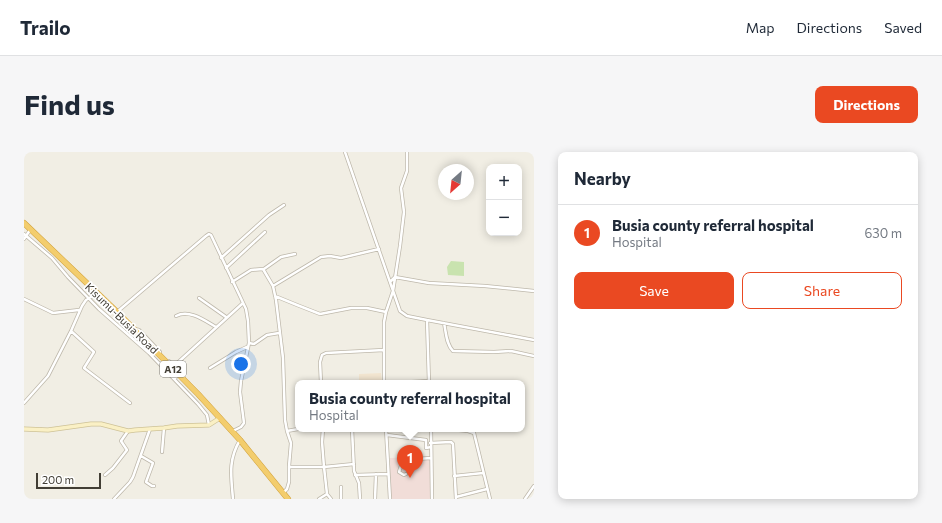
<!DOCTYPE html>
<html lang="en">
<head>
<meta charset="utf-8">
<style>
	:root { --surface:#fff; --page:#f6f6f7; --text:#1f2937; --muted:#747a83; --line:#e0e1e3; --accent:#ea4922 }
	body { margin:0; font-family:Commissioner,sans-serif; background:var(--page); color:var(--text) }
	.controls { position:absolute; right:12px; top:12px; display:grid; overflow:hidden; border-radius:8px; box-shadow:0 2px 10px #0003 }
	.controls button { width:36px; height:36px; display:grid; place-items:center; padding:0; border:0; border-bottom:1px solid var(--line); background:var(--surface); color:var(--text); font:20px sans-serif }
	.compass { position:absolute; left:414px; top:12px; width:36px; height:36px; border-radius:50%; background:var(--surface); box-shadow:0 2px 10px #0003; rotate:207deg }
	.scale { position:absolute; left:12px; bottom:10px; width:65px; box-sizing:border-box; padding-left:4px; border:2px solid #423e35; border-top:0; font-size:11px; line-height:14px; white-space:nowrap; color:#423e35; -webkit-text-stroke:3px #fff; paint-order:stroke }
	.you { position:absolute; left:217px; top:212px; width:14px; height:14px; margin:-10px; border:3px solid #fff; border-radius:50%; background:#1a73e8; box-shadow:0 0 0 6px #1a73e833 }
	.badge { display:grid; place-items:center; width:26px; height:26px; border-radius:50%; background:var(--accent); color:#fff; font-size:13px; font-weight:700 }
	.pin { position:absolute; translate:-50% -33px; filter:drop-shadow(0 1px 2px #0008) }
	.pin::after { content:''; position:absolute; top:21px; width:14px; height:12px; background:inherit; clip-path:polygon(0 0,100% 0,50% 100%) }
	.popup { position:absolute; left:271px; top:228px; width:230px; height:52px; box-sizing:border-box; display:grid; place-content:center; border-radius:8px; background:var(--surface); filter:drop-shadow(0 1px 3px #0005); font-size:13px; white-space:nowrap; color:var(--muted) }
	.popup b { font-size:15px; color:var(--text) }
	.popup::after { content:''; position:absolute; left:50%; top:100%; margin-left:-8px; border:8px solid transparent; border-top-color:var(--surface) }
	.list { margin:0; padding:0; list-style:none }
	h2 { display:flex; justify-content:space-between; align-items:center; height:52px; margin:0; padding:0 16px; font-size:17px }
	h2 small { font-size:13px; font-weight:400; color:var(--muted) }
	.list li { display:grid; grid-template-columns:26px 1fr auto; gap:12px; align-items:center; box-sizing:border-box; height:56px; padding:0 16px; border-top:1px solid var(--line) }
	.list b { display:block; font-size:15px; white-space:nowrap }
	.list p { margin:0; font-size:13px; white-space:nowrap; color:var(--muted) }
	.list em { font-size:13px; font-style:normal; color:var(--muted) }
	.actions { display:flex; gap:8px; padding:12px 16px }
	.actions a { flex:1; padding:9px 0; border:1px solid var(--accent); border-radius:8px; text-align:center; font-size:14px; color:var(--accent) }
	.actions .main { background:var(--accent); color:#fff }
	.map { position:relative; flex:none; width:510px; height:347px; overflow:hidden; border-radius:8px }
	header { display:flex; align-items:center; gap:24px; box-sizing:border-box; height:56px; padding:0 20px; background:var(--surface); border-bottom:1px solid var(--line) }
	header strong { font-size:19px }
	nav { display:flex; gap:22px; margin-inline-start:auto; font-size:14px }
	.intro { display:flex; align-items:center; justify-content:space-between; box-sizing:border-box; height:96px; padding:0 24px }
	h1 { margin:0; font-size:28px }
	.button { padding:10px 18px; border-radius:8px; background:var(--accent); color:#fff; font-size:14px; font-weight:700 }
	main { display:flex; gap:24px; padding:0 24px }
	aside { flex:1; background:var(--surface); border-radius:8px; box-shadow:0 2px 10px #0003 }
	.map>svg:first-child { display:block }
	.commercial { fill:#f2e5d0 }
	.medical { fill:#f1ddd8 }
	.green { fill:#c9e3af }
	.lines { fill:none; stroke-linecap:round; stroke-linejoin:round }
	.street-casing { stroke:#beb8ab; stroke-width:4 }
	.secondary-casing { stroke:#cec297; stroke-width:5 }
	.highway-casing { stroke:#d1a23e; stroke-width:6 }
	.street { stroke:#fff; stroke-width:2.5 }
	.secondary { stroke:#faf0c5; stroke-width:3.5 }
	.highway { stroke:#f3cd6d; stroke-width:5 }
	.labels { text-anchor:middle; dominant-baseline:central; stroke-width:3.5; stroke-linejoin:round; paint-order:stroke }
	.shield { fill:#fff; stroke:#7b7872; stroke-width:1 }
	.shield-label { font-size:10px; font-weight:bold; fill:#423e35 }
	.street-label { font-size:11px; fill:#423e35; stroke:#fff }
</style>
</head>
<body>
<header>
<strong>Trailo</strong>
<nav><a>Map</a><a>Directions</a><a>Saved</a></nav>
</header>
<div class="intro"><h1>Find us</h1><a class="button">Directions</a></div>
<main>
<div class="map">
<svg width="510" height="347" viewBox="0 0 510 347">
	<rect width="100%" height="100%" fill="#f1eee4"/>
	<!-- commercial -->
	<path class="commercial" d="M357,221L358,231H335V222Z"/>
	<!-- medical -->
	<path class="medical" d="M406,304L407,347H366V306Z"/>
	<!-- green -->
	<path class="green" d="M427,109L440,110V124L424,123L423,115Z"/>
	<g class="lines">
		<defs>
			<path id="street" d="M321,0L376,159L383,164L403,168L405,231
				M0,82L28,106L44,125L75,157L125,201L150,227L156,221L145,209
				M0,87L6,78
				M197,106L245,63L260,53
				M202,116L241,80
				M240,117L257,105L271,102
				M208,130L227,118L239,117L249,134L252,148L259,206L261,268L263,279L267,291L265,314V330L263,337L259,341
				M366,130L371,125L405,131L461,134L510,139
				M249,134L297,105L306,104L317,106L355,97
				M251,144L273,153L296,162L327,156H343L362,160
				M175,146L202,165
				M0,147L29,161L55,158
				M93,160L182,84L185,82L187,83L222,157L224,169L225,191L217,229L216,240L220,271L217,275L209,279
				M152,164C165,157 180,168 192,175
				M403,168L510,188
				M420,171C422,180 422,192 429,199L470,200L487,199L510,204
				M111,177L115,178L136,200
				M47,179L70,200L60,216L106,251
				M225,191L230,192L243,183L255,181
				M150,214L219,151
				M186,216L212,200L223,195
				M150,227L174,252L183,263L185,273
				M297,231L296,210L298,203L302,201L360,198
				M360,231V170L362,160L369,139L376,94L380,60L377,36L383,19V0
				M370,231L405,229
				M0,251L24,224L47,179L58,154L62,148L72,142
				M299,277L298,290L300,315L330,312
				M328,277L330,319L335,331L336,347
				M362,277L366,347
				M407,277L408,347
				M426,277L444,279L450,281L466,347
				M263,279L274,277
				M363,283L402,288V296L407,295
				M406,291L427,290L429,292L432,347
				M138,300L140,276
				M117,304L129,311L122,330L128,334H130
				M265,315H300L303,342L295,347
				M382,322L380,323L375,320L379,308L407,306
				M81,323L89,316L103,298L97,289L104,279
				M331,323L364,322
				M430,324L459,321
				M303,342L307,347
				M432,345L463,337
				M90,347L106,330L109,325L126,277
				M209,347C207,324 204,308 216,288
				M317,347V335
				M351,347L352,322
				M501,347L510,334"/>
			<path id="secondary" d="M0,277L24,278L67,272H77L104,279L111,278L140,276L153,274L185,273L196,266"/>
			<path id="highway" d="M0,71L93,160L174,242L216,288L264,347"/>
		</defs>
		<!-- street casing -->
		<use href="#street" class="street-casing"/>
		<!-- secondary casing -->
		<use href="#secondary" class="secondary-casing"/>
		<!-- highway casing -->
		<use href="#highway" class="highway-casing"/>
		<!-- street -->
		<use href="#street" class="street"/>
		<!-- secondary -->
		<use href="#secondary" class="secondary"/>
		<!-- highway -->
		<use href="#highway" class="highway"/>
	</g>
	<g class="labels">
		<!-- shield labels -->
		<rect class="shield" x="136" y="209" width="26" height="16" rx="3"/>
		<g class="shield-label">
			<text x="149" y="217">A12</text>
		</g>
		<!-- street labels -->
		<g class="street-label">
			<text transform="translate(98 166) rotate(44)">Kisumu-Busia Road</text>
		</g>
	</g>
</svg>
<div class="controls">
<button>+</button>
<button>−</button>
</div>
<svg class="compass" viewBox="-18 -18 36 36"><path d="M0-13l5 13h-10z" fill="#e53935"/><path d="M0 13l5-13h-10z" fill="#747a83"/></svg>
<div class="scale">200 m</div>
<div class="you"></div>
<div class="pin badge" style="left:386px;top:326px">1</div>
<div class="popup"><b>Busia county referral hospital</b>Hospital</div>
</div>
<aside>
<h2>Nearby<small></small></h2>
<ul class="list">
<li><span class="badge">1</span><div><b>Busia county referral hospital</b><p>Hospital</p></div><em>630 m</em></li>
</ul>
<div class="actions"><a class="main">Save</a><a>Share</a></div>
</aside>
</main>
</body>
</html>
